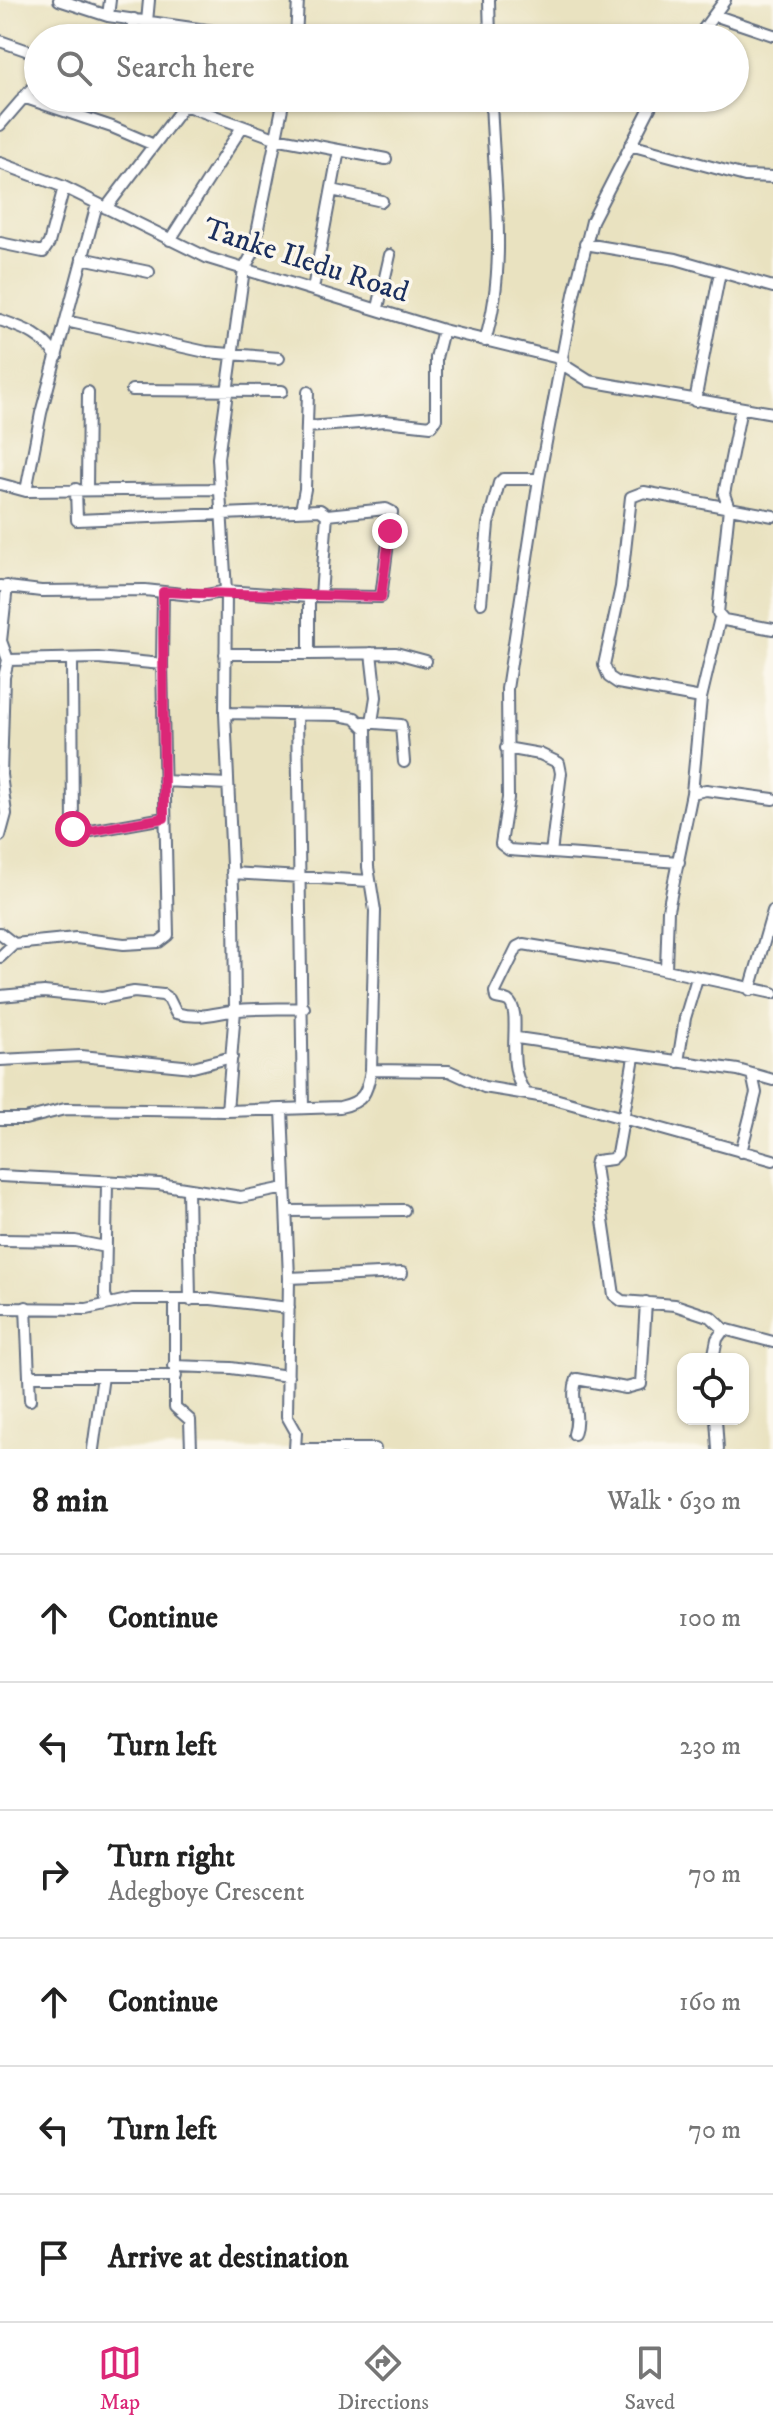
<!DOCTYPE html>
<html lang="en">
<head>
<meta charset="utf-8">
<style>
	:root { --surface:#fff; --page:#f6f6f6; --text:#222; --muted:#767676; --line:#e0e0e0; --accent:#db2777 }
	body { margin:0; font-family:"IM FELL DW Pica",serif; background:var(--page); color:var(--text) }
	.controls { position:absolute; right:24px; bottom:24px; display:grid; overflow:hidden; border-radius:16px; box-shadow:0 2px 6px #0004 }
	.controls button { width:72px; height:72px; display:grid; place-items:center; padding:0; border:0; border-bottom:2px solid var(--line); background:var(--surface); color:var(--text); font:40px sans-serif }
	.stop { position:absolute; width:24px; height:24px; margin:-18px; border:6px solid #db2777; border-radius:50%; background:#fff }
	.stop.end { background:#db2777; border-color:#fff; box-shadow:0 2px 8px #0008 }
	.list { margin:0; padding:0; list-style:none }
	h2 { display:flex; justify-content:space-between; align-items:center; height:104px; margin:0; padding:0 32px; font-size:34px }
	h2 small { font-size:26px; font-weight:400; color:var(--muted) }
	.list li { display:grid; grid-template-columns:52px 1fr auto; gap:24px; align-items:center; box-sizing:border-box; height:128px; padding:0 32px; border-top:2px solid var(--line) }
	.list b { display:block; font-size:30px; white-space:nowrap }
	.list p { margin:0; font-size:26px; white-space:nowrap; color:var(--muted) }
	.list em { font-size:26px; font-style:normal; color:var(--muted) }
	.icon { flex:none; width:44px; height:44px; fill:none; stroke:currentColor; stroke-width:2; stroke-linecap:round; stroke-linejoin:round }
	.map { position:relative; flex:none; width:773px; height:1449px; overflow:hidden }
	.search { position:absolute; background:var(--surface); box-shadow:0 2px 6px #0004; left:24px; right:24px; top:24px; height:88px; display:flex; align-items:center; gap:20px; box-sizing:border-box; padding:0 28px; border-radius:44px; color:var(--muted); font-size:30px }
	.sheet { height:872px; background:var(--surface) }
	nav { display:flex; justify-content:space-around; align-items:center; box-sizing:border-box; height:112px; border-top:2px solid var(--line); background:var(--surface); font-size:22px; color:var(--muted) }
	nav a { display:grid; justify-items:center; gap:4px }
	nav .on { color:var(--accent) }
	.map>svg:first-child { display:block }
	.lines { fill:none; stroke-linecap:round; stroke-linejoin:round }
	.minor-casing { stroke:#636e80; stroke-width:14 }
	.minor { stroke:#fff; stroke-width:10 }
	.route { stroke:#db2777; stroke-width:10 }
	.labels { text-anchor:middle; dominant-baseline:central; stroke-width:7; stroke-linejoin:round; paint-order:stroke }
	.street-label { font-size:30px; fill:#1b2f5e; stroke:#fbf7ec }
</style>
</head>
<body>
<div class="map">
<svg width="773" height="1449" viewBox="0 0 773 1449">
	<rect width="100%" height="100%" fill="#fbf7ec"/>
	<filter id="ink" filterUnits="userSpaceOnUse"><feTurbulence type="fractalNoise" baseFrequency=".0125" numOctaves="2"/><feDisplacementMap in="SourceGraphic" scale="16" xChannelSelector="R" yChannelSelector="G"/><feConvolveMatrix kernelMatrix="1 2 1 2 8 2 1 2 1" color-interpolation-filters="sRGB"/></filter>
	<filter id="wash" filterUnits="userSpaceOnUse"><feTurbulence type="fractalNoise" baseFrequency=".006" numOctaves="4" result="noise"/><feDisplacementMap in="SourceGraphic" scale="32" xChannelSelector="R" yChannelSelector="G"/><feGaussianBlur stdDeviation="1.8" result="paint"/><feColorMatrix in="noise" values="0 0 0 0 0 0 0 0 0 0 0 0 0 0 0 0 0 1.4 0 .05"/><feComposite in="paint" operator="in"/></filter>
	<g filter="url(#wash)">
		<rect width="100%" height="100%" fill="#e9e2c0"/>
	</g>
	<g filter="url(#ink)">
		<g class="lines">
			<defs>
				<path id="minor" d="M59,0L108,16L262,38
					M489,0L490,38
					M714,15L773,35
					M108,16L110,0
					M147,22L149,0
					M131,38L134,19
					M296,38L298,0
					M697,38L725,0
					M0,41L34,53L38,59
					M23,97L112,127L154,145
					M165,98L275,138L386,159
					M655,98L592,221L574,294L539,479L507,689L508,798L501,844L509,850L679,862
					M0,125L38,81
					M630,145L745,176L773,177
					M0,163L64,187L208,258L443,330L563,359
					M332,190L382,201
					M106,208L183,107
					M170,240L242,127
					M0,243L43,252L49,243L64,187
					M585,244L676,259L773,287
					M82,258L149,272
					M313,289L339,150
					M378,308L390,255
					M0,320C25,329 42,334 57,357
					M66,321L206,352L279,358
					M485,341C509,262 493,179 491,98
					M562,364L589,381L773,413
					M132,390L282,391
					M695,401L720,272
					M741,408L724,494L729,508L718,613L724,620L773,629
					M307,427L385,421L431,426L436,419V358L443,330
					M0,484L26,491L219,489
					M76,489L77,520L320,510L327,515L321,595
					M87,489L88,392
					M26,491L41,413L97,204
					M301,510L305,489L308,392
					M0,586L41,591L145,590L201,596L226,591L309,597V654L396,653L426,661
					M7,586L1,641L8,660
					M315,596L381,597L392,512L386,509L327,515
					M481,603L488,524L499,483L503,479H539
					M371,653L376,697L372,722
					M225,654H309
					M72,660L73,829L80,833L164,818
					M162,664L163,592
					M701,698L618,683L609,677L604,665L621,587L631,497L644,492L773,516
					M297,714L303,1108
					M363,722L401,725L404,762
					M506,748L540,754L559,763L561,773L551,853
					M164,781L228,784
					M692,793L701,698L720,618
					M0,836L6,814L1,775L4,677L8,660L98,658L162,664L168,935L159,942L124,944L76,938L14,944L0,957
					M232,873L370,881
					M0,933L14,944
					M666,969L668,910L692,793L706,790L773,799
					M750,990L773,911
					M0,996L44,992L102,998L134,992L163,995L169,999L176,1013C200,1020 217,1012 239,1010C260,1008 282,1009 304,1008
					M517,1038L738,1070L773,1080
					M634,1057L617,1154L612,1159L596,1161L595,1166L614,1295L622,1301L675,1305L711,1317L724,1329L773,1342
					M0,1060L81,1056L193,1067L232,1057
					M678,1062L685,1018L697,978
					M371,1070L449,1071L484,1087L551,1098L773,1160
					M525,1092C503,1064 524,1012 508,1001C504,999 500,999 496,998L495,992L517,947L523,944L620,960L773,993
					M282,1109L289,1278L287,1416L296,1432L295,1449
					M227,1111L235,1010L234,909L225,713L226,591L218,458L244,269L253,253L284,98
					M0,1119H25L65,1109L227,1111L340,1107C364,1102 367,1093 371,1070L375,911L368,867L366,729L355,718L338,715L225,713
					M741,1152L756,1093L752,1074
					M0,1176L159,1184L241,1197L285,1188
					M107,1183L105,1295L108,1303
					M188,1189L190,1300
					M288,1211L404,1210
					M0,1240L75,1241L105,1247
					M289,1278L402,1273
					M175,1301V1407L190,1420L191,1449
					M26,1307L30,1400
					M0,1308L87,1309L132,1299H211L289,1308
					M713,1359L717,1339L724,1329
					M174,1366L231,1368L288,1376
					M29,1376H176
					M716,1419L718,1449
					M574,1434C581,1414 569,1398 577,1379L626,1388L641,1384L646,1302
					M93,1449L103,1376
					M295,1449H375"/>
			</defs>
			<!-- minor casing -->
			<use href="#minor" class="minor-casing"/>
			<!-- minor -->
			<use href="#minor" class="minor"/>
		</g>
	</g>
	<g class="lines" filter="url(#ink)">
		<!-- route -->
		<path class="route" d="M73,829L80,833L164,818L163,592C235,595 308,594 381,597L390,531"/>
	</g>
	<g class="labels">
		<!-- street labels -->
		<g class="street-label">
			<text transform="translate(306 261) rotate(18)">Tanke Iledu Road</text>
		</g>
	</g>
</svg>
<div class="controls">
<button><svg class="icon" aria-label="locate" viewBox="0 0 24 24"><circle cx="12" cy="12" r="6"/><path d="M12 2v4M12 18v4M2 12h4M18 12h4"/></svg></button>
</div>
<div class="stop" style="left:73px;top:829px"></div>
<div class="stop end" style="left:390px;top:531px"></div>
<div class="search"><svg class="icon" aria-label="search" viewBox="0 0 24 24"><circle cx="10" cy="10" r="6"/><path d="M15 15l6 6"/></svg>Search here</div>
</div>
<section class="sheet">
<h2>8 min<small>Walk · 630 m</small></h2>
<ul class="list">
<li><svg class="icon" aria-label="ahead" viewBox="0 0 24 24"><path d="M12 20V5M6 11l6-6 6 6"/></svg><div><b>Continue</b></div><em>100 m</em></li>
<li><svg class="icon" aria-label="left" viewBox="0 0 24 24"><path d="M17 20v-9H6M10 6l-5 5 5 5"/></svg><div><b>Turn left</b></div><em>230 m</em></li>
<li><svg class="icon" aria-label="right" viewBox="0 0 24 24"><path d="M7 20v-9h11M14 6l5 5-5 5"/></svg><div><b>Turn right</b><p>Adegboye Crescent</p></div><em>70 m</em></li>
<li><svg class="icon" aria-label="ahead" viewBox="0 0 24 24"><path d="M12 20V5M6 11l6-6 6 6"/></svg><div><b>Continue</b></div><em>160 m</em></li>
<li><svg class="icon" aria-label="left" viewBox="0 0 24 24"><path d="M17 20v-9H6M10 6l-5 5 5 5"/></svg><div><b>Turn left</b></div><em>70 m</em></li>
<li><svg class="icon" aria-label="arrive" viewBox="0 0 24 24"><path d="M6 21V4h12l-3 4 3 4H6"/></svg><div><b>Arrive at destination</b></div></li>
</ul>
</section>
<nav>
<a class="on"><svg class="icon" aria-label="map" viewBox="0 0 24 24"><path d="M3 6l6-2 6 2 6-2v14l-6 2-6-2-6 2zM9 4v14M15 6v14"/></svg>Map</a>
<a><svg class="icon" aria-label="directions" viewBox="0 0 24 24"><path d="M12 3l9 9-9 9-9-9zM9 14v-3h6M13 9l2 2-2 2"/></svg>Directions</a>
<a><svg class="icon" aria-label="saved" viewBox="0 0 24 24"><path d="M7 4h10v16l-5-4-5 4z"/></svg>Saved</a>
</nav>
</body>
</html>
